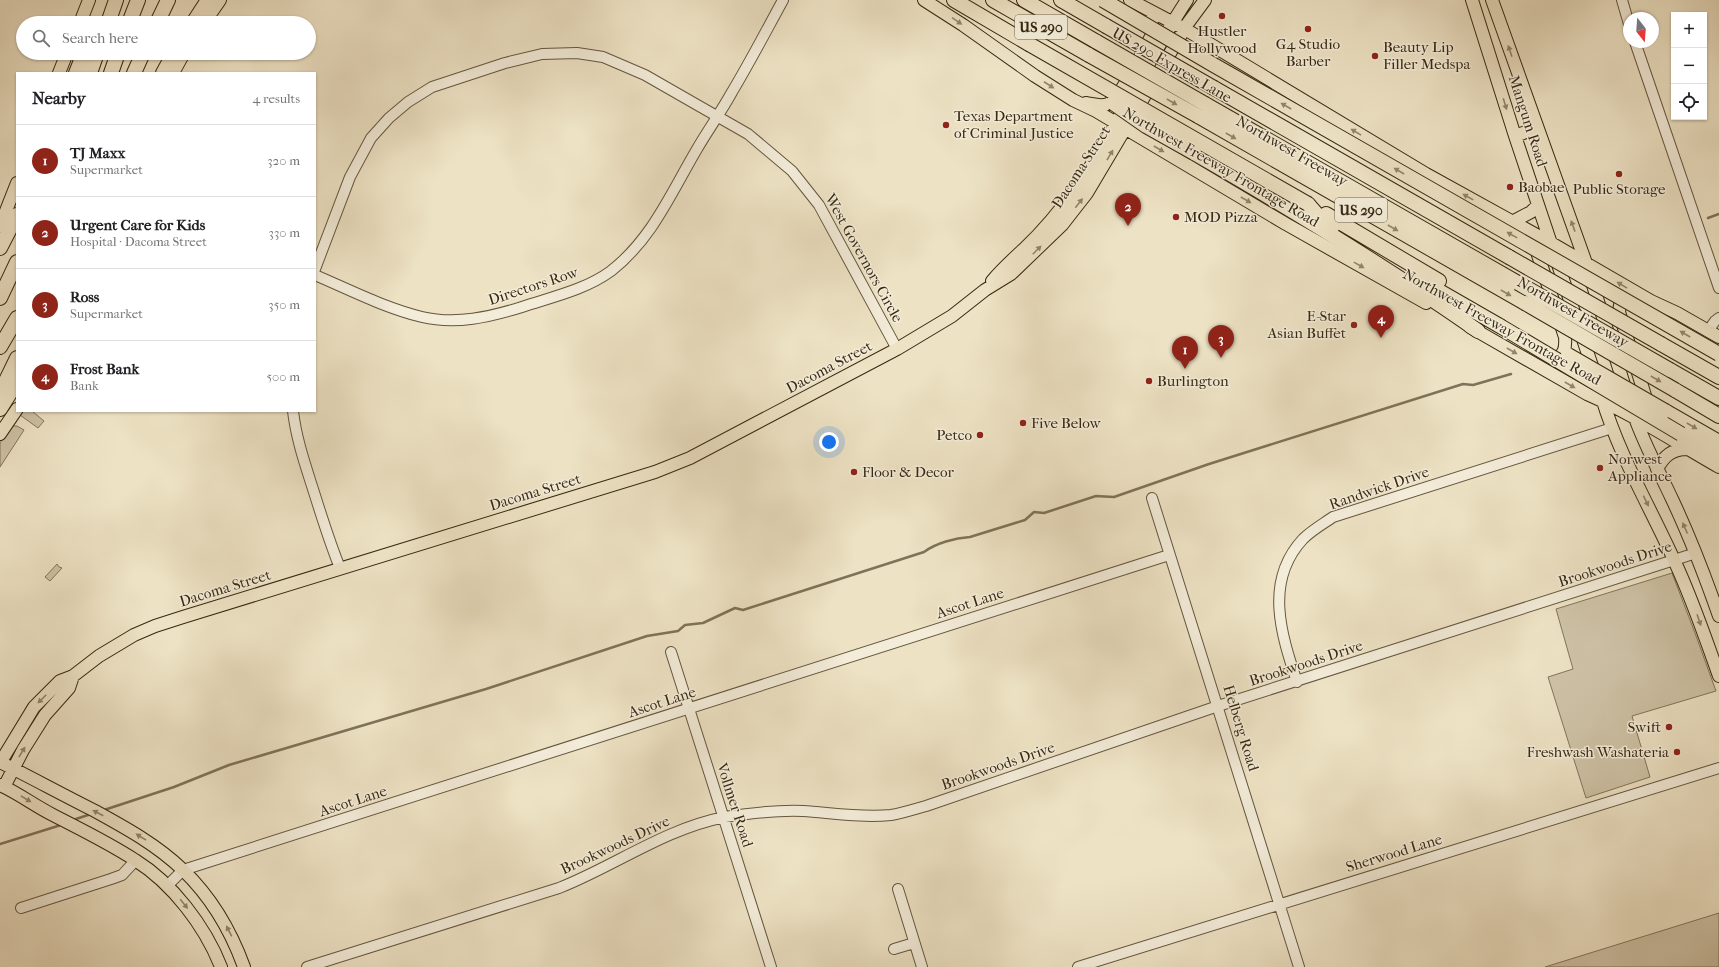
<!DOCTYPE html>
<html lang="en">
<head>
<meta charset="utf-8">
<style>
	:root { --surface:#fff; --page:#f2f2f2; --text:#202124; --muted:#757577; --line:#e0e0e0; --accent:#8f2418 }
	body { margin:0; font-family:"IM FELL French Canon",serif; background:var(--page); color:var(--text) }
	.controls { position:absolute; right:12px; top:12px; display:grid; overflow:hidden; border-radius:0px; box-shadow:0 1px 3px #0004 }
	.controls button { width:36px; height:36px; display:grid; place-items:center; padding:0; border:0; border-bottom:1px solid var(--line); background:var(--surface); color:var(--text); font:20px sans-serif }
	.compass { position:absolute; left:1623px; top:12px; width:36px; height:36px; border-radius:50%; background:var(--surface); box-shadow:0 1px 3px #0004; rotate:163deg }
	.you { position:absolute; left:829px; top:442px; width:14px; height:14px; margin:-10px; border:3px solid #fff; border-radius:50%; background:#1a73e8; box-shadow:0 0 0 6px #1a73e833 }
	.badge { display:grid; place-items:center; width:26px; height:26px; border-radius:50%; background:var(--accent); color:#fff; font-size:13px; font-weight:700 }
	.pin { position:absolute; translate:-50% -33px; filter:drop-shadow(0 1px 2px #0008) }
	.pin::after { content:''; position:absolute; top:21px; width:14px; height:12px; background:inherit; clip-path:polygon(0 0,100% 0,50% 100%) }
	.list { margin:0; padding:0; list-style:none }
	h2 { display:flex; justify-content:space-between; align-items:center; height:52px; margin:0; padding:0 16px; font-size:17px }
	h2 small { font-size:13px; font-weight:400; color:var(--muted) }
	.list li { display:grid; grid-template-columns:26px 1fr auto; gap:12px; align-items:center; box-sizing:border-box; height:72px; padding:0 16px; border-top:1px solid var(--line) }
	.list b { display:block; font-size:15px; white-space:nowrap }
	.list p { margin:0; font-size:13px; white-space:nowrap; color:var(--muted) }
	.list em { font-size:13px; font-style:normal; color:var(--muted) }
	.icon { flex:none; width:22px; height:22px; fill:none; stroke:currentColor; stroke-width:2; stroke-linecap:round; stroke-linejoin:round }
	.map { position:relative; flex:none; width:1719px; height:967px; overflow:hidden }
	.search { position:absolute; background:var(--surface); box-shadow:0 1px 3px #0004; left:16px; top:16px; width:300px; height:44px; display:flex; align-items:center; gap:10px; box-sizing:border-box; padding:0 14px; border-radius:22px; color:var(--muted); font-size:15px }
	.panel { position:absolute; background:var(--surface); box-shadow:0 1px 3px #0004; left:16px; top:72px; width:300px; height:340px; border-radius:0px }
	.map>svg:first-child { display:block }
	.green { fill:#cec2a6; stroke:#82755c }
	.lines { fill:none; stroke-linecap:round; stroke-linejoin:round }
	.stream { stroke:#7f7258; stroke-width:2.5 }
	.minor-casing { stroke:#64563e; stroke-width:12 }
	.major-casing { stroke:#372811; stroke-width:14 }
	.highway-casing { stroke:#372811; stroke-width:16 }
	.minor { stroke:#f3ecd9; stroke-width:10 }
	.major { stroke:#ede2c4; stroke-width:12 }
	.highway { stroke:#ede2c4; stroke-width:14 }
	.highway-bridge-casing { stroke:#372811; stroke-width:16; stroke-linecap:butt }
	.highway-bridge { stroke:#ede2c4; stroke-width:14 }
	.oneway { fill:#92856a }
	.poi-dot { fill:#8f2418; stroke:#f3ecd9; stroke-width:1.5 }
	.labels { text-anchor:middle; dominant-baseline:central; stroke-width:3; stroke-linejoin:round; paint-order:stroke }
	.shield { fill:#f3ecd9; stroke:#6f634d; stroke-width:1 }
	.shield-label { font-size:14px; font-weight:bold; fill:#372811 }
	.poi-label { font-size:15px; fill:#372811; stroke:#f3ecd9; text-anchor:start }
	.street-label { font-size:15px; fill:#372811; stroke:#f3ecd9 }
</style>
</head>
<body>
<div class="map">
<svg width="1719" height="967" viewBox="0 0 1719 967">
	<rect width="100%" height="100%" fill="#ede2c4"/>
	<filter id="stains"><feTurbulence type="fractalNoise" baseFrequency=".005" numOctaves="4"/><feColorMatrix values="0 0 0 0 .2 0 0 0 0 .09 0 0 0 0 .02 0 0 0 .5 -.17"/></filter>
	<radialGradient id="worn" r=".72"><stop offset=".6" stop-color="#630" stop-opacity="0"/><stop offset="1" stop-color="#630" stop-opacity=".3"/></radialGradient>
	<!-- green -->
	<path class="green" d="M21,411H32L44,421L38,428L20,415Z
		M12,426H17L24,430L0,467V443Z
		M57,564L59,567L62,568L50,581L45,577Z
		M1672,573L1695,633L1716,691L1632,716L1650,777L1586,798L1548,677L1573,669L1556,609Z
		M1719,913V967H1545Z"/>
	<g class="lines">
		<!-- stream -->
		<path class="stream" d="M1708,218L1719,214
			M104,810L174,787L229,765L486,689L647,636L678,631L685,625L703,623L735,608L743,610L924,552C936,543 955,538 970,537L1025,520L1034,512L1044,513L1096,496L1114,497L1209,464L1463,384L1473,385L1511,374
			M73,820L91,814
			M0,844L61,825"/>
		<defs>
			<path id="minor" d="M1622,0L1629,24
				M1635,42L1719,288
				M315,269L350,177L371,138L389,118L408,102L432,87L505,63L542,54L577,53L603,57L645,75L748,134L792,171L819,205L897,349
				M315,275C350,290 385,308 422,317C456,325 490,317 522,307C552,297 585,290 611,271C652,239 671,193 697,149C708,130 721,112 732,92C750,62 766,31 783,0
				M1708,331L1715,321L1719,318
				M293,411C296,437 304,461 312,486C321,514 329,541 340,568
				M1152,498L1299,967
				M671,652L771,967
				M1297,682C1281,634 1264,581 1303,539C1312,530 1323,524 1333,517L1612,428
				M168,885L183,870L1169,555
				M898,889L922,967
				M21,908L111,879L122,875L136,860
				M894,949L914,943
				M307,967L559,888C615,866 664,829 725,817C751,813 778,810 803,811C832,813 862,818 891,815C903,813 915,809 926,806L1218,706L1696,553
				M1078,967L1719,768"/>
			<path id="major" d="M924,0L963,25L1035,76L1073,100L1096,111L1286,224L1426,303
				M1130,0L1185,29L1426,174L1551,243L1651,301L1677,313L1719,337
				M1472,0L1515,136L1595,375
				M1492,0L1586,263L1627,394
				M80,23L89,0
				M204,23L220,0
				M59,73L67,53
				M173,73L184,53
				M1086,103C1093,104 1101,107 1108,104C1121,98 1145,47 1153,33L1152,24L1150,21
				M1515,136L1537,128
				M1512,222L1531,212L1538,205
				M0,226L17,183
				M1535,246L1565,337C1566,349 1564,354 1555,360
				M992,281C1002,269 1013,259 1024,249C1044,230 1062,208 1078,186C1118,127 1147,60 1187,0
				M1632,298L1623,299L1620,305L1619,312L1648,405
				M1470,327L1587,394C1633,414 1675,442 1719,467
				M1602,398C1619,455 1650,507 1674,560C1692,598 1705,637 1719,676
				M1634,415C1644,444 1659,471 1672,499C1690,537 1705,576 1719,616
				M0,434L17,409
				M1657,469C1664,456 1672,449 1687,449
				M0,762C32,778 63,795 95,811C126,828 157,845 183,870C211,897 231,931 244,967
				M0,763L34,707L60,681L73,676L99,656L134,635L155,626L183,617L655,472L690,458L897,349L952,316L985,290L1011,274L1062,225L1087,193L1188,23L1205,0
				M0,785C18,793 35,806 53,815C80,829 109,843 135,860C172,883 205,926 221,967
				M4,787L23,750L45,715L69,688L73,676"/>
			<path id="highway" d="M954,0L1029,44
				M993,0L1089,55
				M1024,0L1097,42
				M1061,0L1106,26
				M108,23L116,0
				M129,23L138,0
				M157,23L168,0
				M193,23L208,0
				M76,73L84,53
				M90,73L97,53
				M111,73L118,53
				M134,73L143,53
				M163,73L174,53
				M1214,88L1509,257
				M1205,104L1518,283
				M1198,116L1525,303
				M1194,153C1291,209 1387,267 1478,331
				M1308,204L1321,219L1333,226
				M1326,214L1439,281
				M0,248L17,215
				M1420,280L1500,326
				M0,298L17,262
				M1661,344L1719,377
				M0,347L17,318
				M1670,370L1719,398
				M1675,390L1719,416
				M0,393L17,358
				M0,409L17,382
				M1665,411L1719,442
				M1681,434L1719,456"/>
		</defs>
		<!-- minor casing -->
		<use href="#minor" class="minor-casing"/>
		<!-- major casing -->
		<use href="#major" class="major-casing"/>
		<!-- highway casing -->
		<use href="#highway" class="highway-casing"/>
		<!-- minor -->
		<use href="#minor" class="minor"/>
		<!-- major -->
		<use href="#major" class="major"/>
		<!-- highway -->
		<use href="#highway" class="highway"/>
		<defs>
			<path id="highway-bridge" d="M1103,0L1212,64L1719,354
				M1106,26L1214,88
				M1097,42L1205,104
				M1029,44L1308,204
				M1089,55L1198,116
				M1113,103L1146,126L1194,153
				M1509,257L1661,344
				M1518,283L1670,370
				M1525,303L1675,390
				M1500,326L1681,434
				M1568,355L1665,411"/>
		</defs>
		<!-- highway-bridge casing -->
		<use href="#highway-bridge" class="highway-bridge-casing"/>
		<!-- highway-bridge -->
		<use href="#highway-bridge" class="highway-bridge"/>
	</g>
	<!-- one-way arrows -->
	<defs><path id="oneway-solid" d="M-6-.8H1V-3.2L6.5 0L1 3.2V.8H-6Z"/></defs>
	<g class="oneway">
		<use href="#oneway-solid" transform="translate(957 21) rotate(34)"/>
		<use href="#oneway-solid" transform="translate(1510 51) rotate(-109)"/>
		<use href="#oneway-solid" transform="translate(1049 85) rotate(33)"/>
		<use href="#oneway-solid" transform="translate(1172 102) rotate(30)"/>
		<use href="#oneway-solid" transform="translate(1505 104) rotate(73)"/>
		<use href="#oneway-solid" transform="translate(1286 106) rotate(-150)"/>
		<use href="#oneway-solid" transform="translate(1356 132) rotate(-149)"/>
		<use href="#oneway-solid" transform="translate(1231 136) rotate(30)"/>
		<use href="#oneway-solid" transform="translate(1159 149) rotate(30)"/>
		<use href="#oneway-solid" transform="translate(1110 155) rotate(-59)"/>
		<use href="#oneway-solid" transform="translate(1399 171) rotate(-150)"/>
		<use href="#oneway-solid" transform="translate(1468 197) rotate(-151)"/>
		<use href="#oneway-solid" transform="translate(1246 200) rotate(30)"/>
		<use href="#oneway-solid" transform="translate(1079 203) rotate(-52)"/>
		<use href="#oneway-solid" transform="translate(1573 226) rotate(-110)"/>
		<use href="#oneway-solid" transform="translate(1393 228) rotate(30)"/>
		<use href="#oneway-solid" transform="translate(1512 235) rotate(-151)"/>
		<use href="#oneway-solid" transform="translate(1037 250) rotate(-45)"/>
		<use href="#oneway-solid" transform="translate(1359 265) rotate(29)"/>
		<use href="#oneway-solid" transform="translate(1622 285) rotate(-149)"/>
		<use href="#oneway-solid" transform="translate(1506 293) rotate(30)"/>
		<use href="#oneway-solid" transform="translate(1685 334) rotate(-150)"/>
		<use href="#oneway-solid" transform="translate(1512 351) rotate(30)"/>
		<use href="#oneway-solid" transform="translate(1656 379) rotate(30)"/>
		<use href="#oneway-solid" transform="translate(1570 385) rotate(30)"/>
		<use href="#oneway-solid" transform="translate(1692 426) rotate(30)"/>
		<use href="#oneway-solid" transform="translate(1646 501) rotate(64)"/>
		<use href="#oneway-solid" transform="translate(1685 528) rotate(-114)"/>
		<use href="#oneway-solid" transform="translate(1699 620) rotate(71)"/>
		<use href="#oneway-solid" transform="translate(42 699) rotate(135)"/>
		<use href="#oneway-solid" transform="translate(22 752) rotate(-59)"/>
		<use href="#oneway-solid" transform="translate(26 799) rotate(31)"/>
		<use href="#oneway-solid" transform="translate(98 813) rotate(-152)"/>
		<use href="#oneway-solid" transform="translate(141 837) rotate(-148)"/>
		<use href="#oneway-solid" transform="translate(184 904) rotate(51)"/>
		<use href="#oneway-solid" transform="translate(229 931) rotate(-117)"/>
	</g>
	<!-- markers -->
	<g class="poi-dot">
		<circle cx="1222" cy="16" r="4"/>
		<circle cx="1308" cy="29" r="4"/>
		<circle cx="1375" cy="56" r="4"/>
		<circle cx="946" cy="125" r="4"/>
		<circle cx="1619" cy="174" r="4"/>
		<circle cx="1510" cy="187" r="4"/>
		<circle cx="1176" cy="217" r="4"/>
		<circle cx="1354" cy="325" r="4"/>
		<circle cx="1149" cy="381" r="4"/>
		<circle cx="1023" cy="423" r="4"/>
		<circle cx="980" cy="435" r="4"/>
		<circle cx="1600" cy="468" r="4"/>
		<circle cx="854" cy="472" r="4"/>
		<circle cx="1669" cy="727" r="4"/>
		<circle cx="1677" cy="752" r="4"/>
	</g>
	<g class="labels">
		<!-- shield labels -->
		<g class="shield">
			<rect x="1015" y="15" width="52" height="24" rx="3"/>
			<rect x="1335" y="198" width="52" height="24" rx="3"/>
		</g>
		<g class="shield-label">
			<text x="1041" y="27">US 290</text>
			<text x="1361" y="210">US 290</text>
		</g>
		<!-- poi labels -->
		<g class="poi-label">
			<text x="1222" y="31" text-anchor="middle">Hustler<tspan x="1222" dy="17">Hollywood</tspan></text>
			<text x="1308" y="44" text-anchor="middle">G4 Studio<tspan x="1308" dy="17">Barber</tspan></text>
			<text x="1383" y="47">Beauty Lip<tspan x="1383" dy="17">Filler Medspa</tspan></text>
			<text x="954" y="116">Texas Department<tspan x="954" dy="17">of Criminal Justice</tspan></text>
			<text x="1518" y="187">Baobae</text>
			<text x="1619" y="189" text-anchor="middle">Public Storage</text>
			<text x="1184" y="217">MOD Pizza</text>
			<text x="1346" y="316" text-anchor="end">E-Star<tspan x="1346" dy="17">Asian Buffet</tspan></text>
			<text x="1157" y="381">Burlington</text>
			<text x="1031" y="423">Five Below</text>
			<text x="972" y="435" text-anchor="end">Petco</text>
			<text x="1608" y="459">Norwest<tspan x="1608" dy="17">Appliance</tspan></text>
			<text x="862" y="472">Floor &amp; Decor</text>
			<text x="1661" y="727" text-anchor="end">Swift</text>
			<text x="1669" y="752" text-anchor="end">Freshwash Washateria</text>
		</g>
		<!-- street labels -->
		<g class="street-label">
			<text transform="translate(1172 65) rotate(30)">US 290 Express Lane</text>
			<text transform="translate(1528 121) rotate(72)">Mangum Road</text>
			<text transform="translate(1292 151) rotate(30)">Northwest Freeway</text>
			<text transform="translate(1081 167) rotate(-57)">Dacoma Street</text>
			<text transform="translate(1221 167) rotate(30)">Northwest Freeway Frontage Road</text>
			<text transform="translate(864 258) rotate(61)">West Governors Circle</text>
			<text transform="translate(533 286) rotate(-18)">Directors Row</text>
			<text transform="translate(1573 312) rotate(30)">Northwest Freeway</text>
			<text transform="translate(1502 327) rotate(29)">Northwest Freeway Frontage Road</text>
			<text transform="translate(829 367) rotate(-28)">Dacoma Street</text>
			<text transform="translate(1379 488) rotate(-19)">Randwick Drive</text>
			<text transform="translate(535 492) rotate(-17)">Dacoma Street</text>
			<text transform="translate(1615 564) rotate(-18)">Brookwoods Drive</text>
			<text transform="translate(225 588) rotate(-17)">Dacoma Street</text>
			<text transform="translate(970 603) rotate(-18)">Ascot Lane</text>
			<text transform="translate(1306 663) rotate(-18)">Brookwoods Drive</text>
			<text transform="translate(662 702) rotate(-18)">Ascot Lane</text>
			<text transform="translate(1241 728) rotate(73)">Helberg Road</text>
			<text transform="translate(998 766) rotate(-19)">Brookwoods Drive</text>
			<text transform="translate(353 801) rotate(-18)">Ascot Lane</text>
			<text transform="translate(735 805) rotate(72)">Vollmer Road</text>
			<text transform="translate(615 845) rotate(-25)">Brookwoods Drive</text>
			<text transform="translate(1394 853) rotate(-17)">Sherwood Lane</text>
		</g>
	</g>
	<rect width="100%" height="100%" filter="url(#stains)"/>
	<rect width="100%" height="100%" fill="url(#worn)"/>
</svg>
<div class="controls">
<button>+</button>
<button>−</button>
<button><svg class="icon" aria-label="locate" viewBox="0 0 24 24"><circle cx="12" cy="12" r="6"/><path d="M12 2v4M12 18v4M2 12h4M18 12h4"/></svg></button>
</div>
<svg class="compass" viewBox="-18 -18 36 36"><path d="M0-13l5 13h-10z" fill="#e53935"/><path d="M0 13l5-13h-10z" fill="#757577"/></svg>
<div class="you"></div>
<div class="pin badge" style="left:1185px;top:369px">1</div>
<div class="pin badge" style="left:1128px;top:226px">2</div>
<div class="pin badge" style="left:1221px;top:358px">3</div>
<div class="pin badge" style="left:1381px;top:338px">4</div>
<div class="search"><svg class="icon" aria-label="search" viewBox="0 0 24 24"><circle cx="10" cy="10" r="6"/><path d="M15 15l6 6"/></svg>Search here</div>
<section class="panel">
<h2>Nearby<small>4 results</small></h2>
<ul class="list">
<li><span class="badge">1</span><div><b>TJ Maxx</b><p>Supermarket</p></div><em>320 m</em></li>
<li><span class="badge">2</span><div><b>Urgent Care for Kids</b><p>Hospital · Dacoma Street</p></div><em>330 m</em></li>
<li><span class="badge">3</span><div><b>Ross</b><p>Supermarket</p></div><em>350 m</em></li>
<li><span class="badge">4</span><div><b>Frost Bank</b><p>Bank</p></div><em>500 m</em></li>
</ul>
</section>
</div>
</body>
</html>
